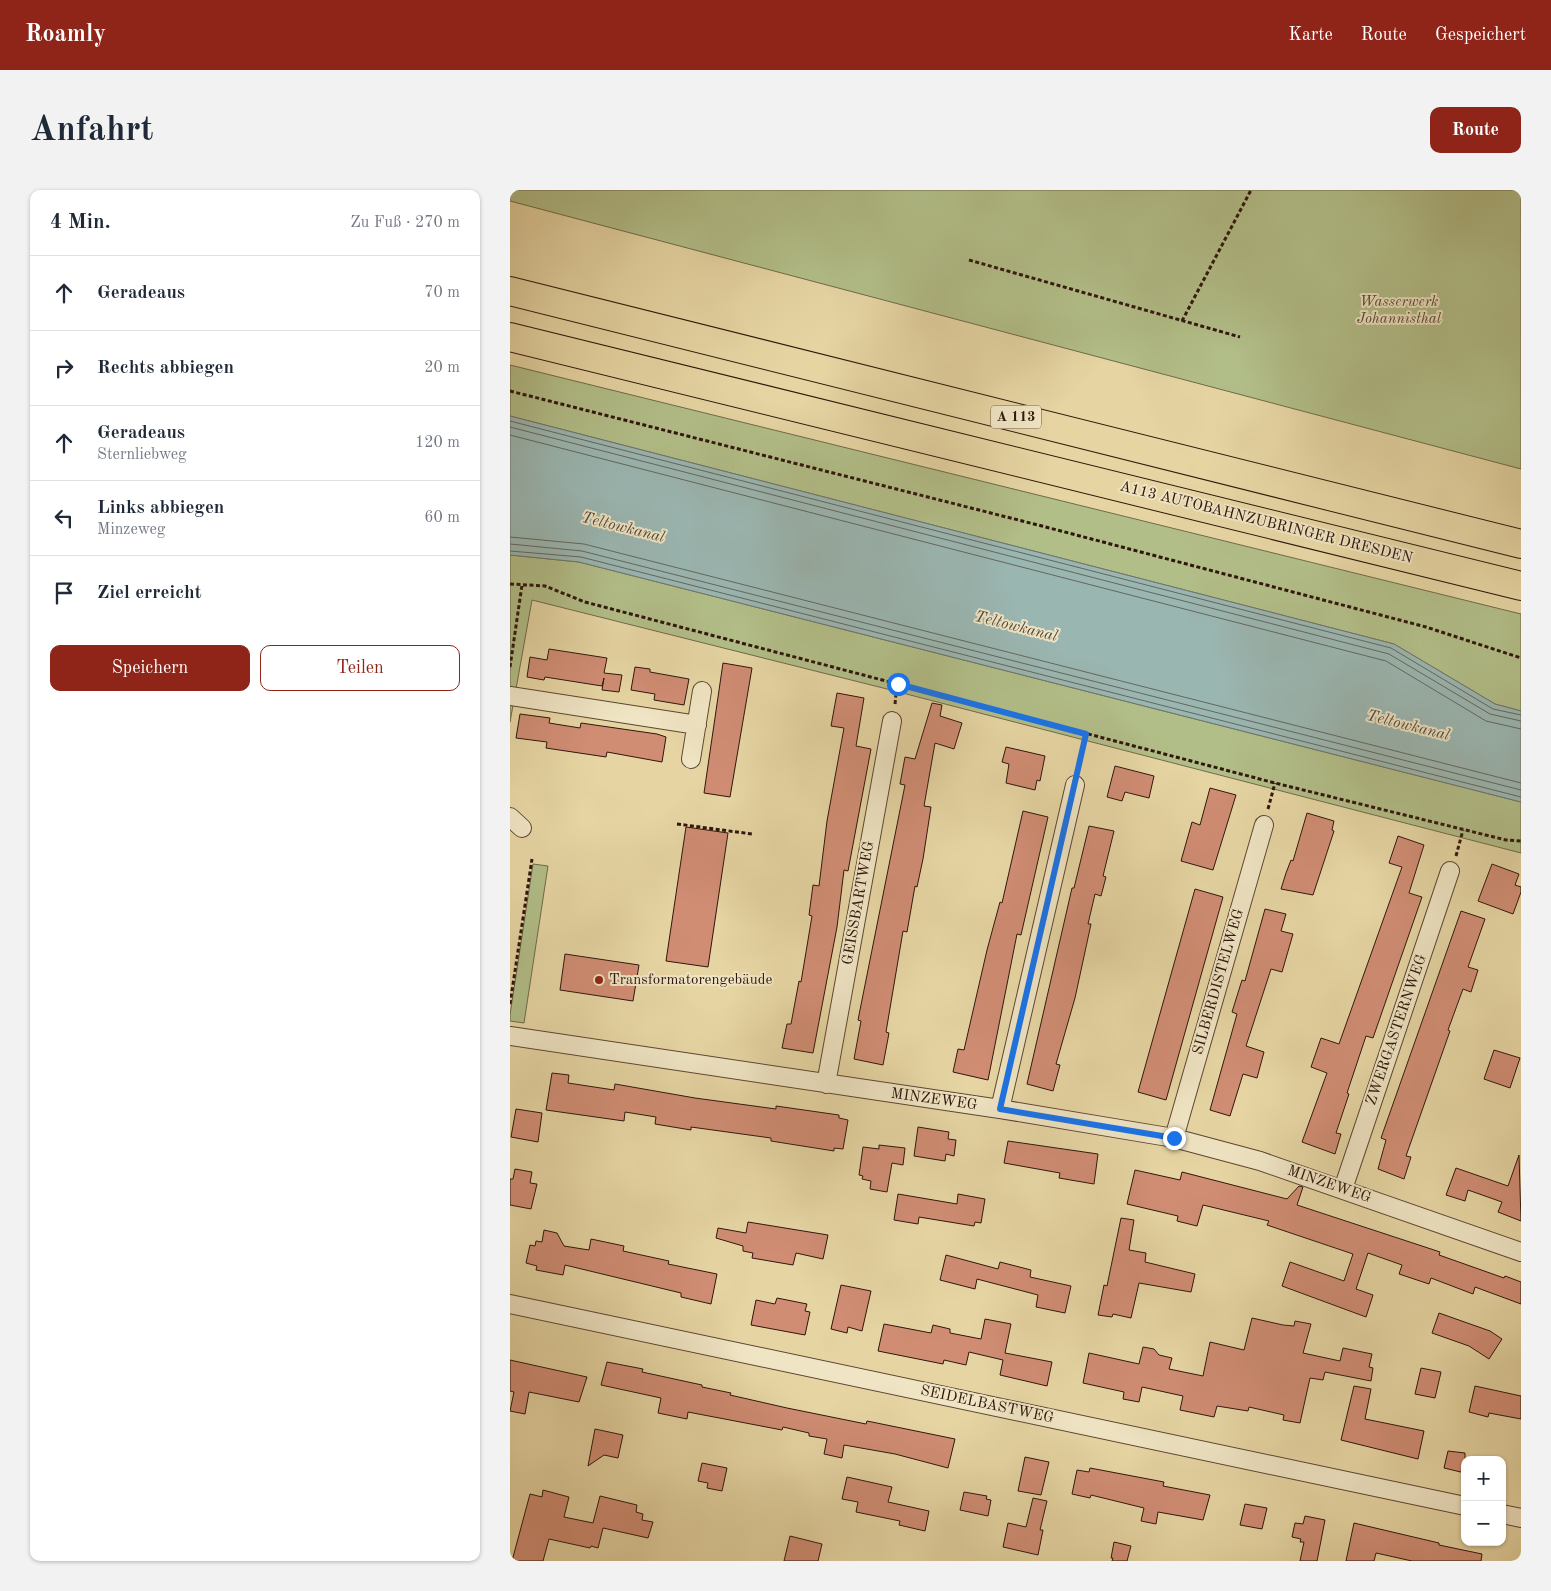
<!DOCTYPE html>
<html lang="de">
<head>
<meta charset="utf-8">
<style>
	:root { --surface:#fff; --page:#f2f2f3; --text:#1f2937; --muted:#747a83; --line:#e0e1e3; --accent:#8f2418 }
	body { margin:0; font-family:"Old Standard TT",serif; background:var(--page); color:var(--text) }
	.controls { position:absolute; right:15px; bottom:15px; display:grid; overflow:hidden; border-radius:10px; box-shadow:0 1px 4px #0004 }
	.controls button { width:45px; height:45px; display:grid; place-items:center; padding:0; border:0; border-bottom:1px solid var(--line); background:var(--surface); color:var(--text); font:25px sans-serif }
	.stop { position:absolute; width:15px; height:15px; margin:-11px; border:4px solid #1a73e8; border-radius:50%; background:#fff }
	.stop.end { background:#1a73e8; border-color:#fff; box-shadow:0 1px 5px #0008 }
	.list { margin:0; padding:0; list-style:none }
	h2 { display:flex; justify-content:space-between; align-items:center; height:65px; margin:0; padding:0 20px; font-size:21px }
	h2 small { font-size:16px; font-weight:400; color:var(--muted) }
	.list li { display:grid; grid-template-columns:32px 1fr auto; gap:15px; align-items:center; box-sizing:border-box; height:75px; padding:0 20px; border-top:1px solid var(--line) }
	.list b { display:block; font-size:19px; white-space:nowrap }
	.list p { margin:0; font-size:16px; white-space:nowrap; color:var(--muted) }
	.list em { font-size:16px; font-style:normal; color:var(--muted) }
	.actions { display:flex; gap:10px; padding:15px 20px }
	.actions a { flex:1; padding:11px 0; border:1px solid var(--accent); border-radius:10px; text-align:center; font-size:18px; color:var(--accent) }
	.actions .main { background:var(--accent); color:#fff }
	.icon { flex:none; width:28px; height:28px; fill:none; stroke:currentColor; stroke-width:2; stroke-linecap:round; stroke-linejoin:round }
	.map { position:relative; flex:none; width:1011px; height:1371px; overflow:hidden; border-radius:10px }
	header { display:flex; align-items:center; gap:30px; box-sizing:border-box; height:70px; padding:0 25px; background:var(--accent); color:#fff }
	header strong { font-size:24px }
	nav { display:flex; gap:28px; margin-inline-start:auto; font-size:18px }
	.intro { display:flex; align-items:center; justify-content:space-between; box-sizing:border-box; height:120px; padding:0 30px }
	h1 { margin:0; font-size:35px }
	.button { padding:12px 22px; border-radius:10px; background:var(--accent); color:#fff; font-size:18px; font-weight:700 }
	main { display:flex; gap:30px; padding:0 30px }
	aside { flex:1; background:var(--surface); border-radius:10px; box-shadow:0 1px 4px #0004 }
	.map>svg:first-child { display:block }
	.green { fill:#b2be88; stroke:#706a4a }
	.water { fill:#9ab6b1; stroke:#6f766f }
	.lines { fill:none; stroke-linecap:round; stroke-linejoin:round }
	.shore { stroke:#64665e; stroke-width:1 }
	.building { fill:#d08d74; stroke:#2f160c }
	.minor-casing { stroke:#5d4632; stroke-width:20 }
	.motorway-casing { stroke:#2f160c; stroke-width:30 }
	.path { stroke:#2f160c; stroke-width:3; stroke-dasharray:4 2.5; stroke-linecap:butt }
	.minor { stroke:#efe4c3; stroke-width:18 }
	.motorway { stroke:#e6d5a3; stroke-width:28 }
	.route { stroke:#1a73e8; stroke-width:6 }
	.poi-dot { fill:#8f2418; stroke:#efe4c3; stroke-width:2 }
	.labels { text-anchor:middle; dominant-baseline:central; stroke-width:4; stroke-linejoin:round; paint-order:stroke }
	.shield { fill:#efe4c3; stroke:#695443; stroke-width:1 }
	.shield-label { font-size:14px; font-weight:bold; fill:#2f160c }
	.park-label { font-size:15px; font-style:italic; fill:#564831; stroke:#efe4c3 }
	.street-label { font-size:15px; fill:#2f160c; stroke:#efe4c3 }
	.poi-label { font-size:15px; fill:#2f160c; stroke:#efe4c3; text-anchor:start }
	.water-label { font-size:16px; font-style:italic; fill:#4f463e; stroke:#efe4c3 }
</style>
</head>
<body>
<header>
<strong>Roamly</strong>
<nav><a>Karte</a><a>Route</a><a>Gespeichert</a></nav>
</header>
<div class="intro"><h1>Anfahrt</h1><a class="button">Route</a></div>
<main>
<aside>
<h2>4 Min.<small>Zu Fuß · 270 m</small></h2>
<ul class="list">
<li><svg class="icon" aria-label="ahead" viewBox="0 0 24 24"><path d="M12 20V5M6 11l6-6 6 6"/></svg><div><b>Geradeaus</b></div><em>70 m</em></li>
<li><svg class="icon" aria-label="right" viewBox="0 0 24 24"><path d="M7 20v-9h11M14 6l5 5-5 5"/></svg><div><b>Rechts abbiegen</b></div><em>20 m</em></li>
<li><svg class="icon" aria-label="ahead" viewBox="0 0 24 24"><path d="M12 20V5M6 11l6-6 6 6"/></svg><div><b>Geradeaus</b><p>Sternliebweg</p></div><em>120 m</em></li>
<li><svg class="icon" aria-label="left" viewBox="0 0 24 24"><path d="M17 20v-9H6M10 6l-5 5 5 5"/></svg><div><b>Links abbiegen</b><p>Minzeweg</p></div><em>60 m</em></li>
<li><svg class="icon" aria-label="arrive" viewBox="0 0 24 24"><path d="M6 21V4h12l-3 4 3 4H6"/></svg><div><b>Ziel erreicht</b></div></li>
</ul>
<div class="actions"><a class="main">Speichern</a><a>Teilen</a></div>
</aside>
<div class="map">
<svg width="1011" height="1371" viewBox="0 0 1011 1371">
	<rect width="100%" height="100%" fill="#e6d5a3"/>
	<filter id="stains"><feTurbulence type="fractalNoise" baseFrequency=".004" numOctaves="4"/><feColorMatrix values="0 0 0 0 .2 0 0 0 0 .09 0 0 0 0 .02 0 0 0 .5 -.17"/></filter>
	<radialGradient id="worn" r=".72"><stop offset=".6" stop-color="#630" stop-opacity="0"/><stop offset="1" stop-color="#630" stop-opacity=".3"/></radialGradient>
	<!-- green -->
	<path class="green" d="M0,0H1011V279L0,11Z
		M0,175L1011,424V521L985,514L884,454L0,226Z
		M0,365L69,372L1011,612V663L377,499L22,410L0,532Z
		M23,674L38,676L14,833L0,831V825Z"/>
	<!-- water -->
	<path class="water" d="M0,226L884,454L985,514L1011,521V612L69,372L0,365Z"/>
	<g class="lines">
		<!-- shore -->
		<path class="shore" d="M0,231L881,458L983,519L1011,525
			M0,237L879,464L980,524L1011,531
			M0,245L876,471L976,531L1011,539
			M0,347L74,354L1011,593
			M0,354L72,361L1011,600
			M0,361L71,367L1011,607"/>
	</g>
	<!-- building -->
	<path class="building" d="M39,459L97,468L94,483L112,485L109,502L92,500L94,488L92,496L35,487L34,490L17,487L20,467L37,470Z
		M213,473L242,478L220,607L194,603Z
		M125,477L140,479V482L179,489L174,515L144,510L145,504L121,500Z
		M327,503L354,508L346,556L361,559L338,681L334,680L327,737L303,863L272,858L277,834H281L289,791L291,792L302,726L299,725L303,695L309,696L317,631L334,538L321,536Z
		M422,513L432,515L430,526L452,533L444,559L425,553L414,616L421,617L413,669L407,697L405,696L397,742L393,741L376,842L379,843L373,875L344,869L351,831L348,830L395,595L390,594L395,567L405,569Z
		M10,524L40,528L39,533L70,538L71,533L147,544L156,547L152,572L97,562L96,567L36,558L37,552L6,548Z
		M496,557L535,566L530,591L527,590L525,600L496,593L499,574L492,572Z
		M605,576L644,586L639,608L615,602L612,611L597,607Z
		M700,598L726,605L703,680L671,671L682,632L690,635Z
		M513,621L538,627L511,745L507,744L478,890L443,882L448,859L454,860L477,760L490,712L492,713Z
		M797,623L824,631L822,640L824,641L803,705L771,699L776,683L781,670L783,671Z
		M579,636L604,641L593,686L596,687L591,706L585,704L578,734H581L565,808L546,874L550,875L543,901L517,894L562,698H564Z
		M176,637L218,643L198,777L156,771Z
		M888,646L914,655L899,703L912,707L863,848L856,846L837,903L839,904L826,943L831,944L825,964L792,952L817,883L801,877L811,848L829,854L892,677L879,673Z
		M982,674L1009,684L1005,695L1011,697V702L1003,724L968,711Z
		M685,699L713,707L656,910L628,902Z
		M755,719L776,724L771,741L783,744L772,782L761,779L736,856L754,862L747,888L733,884L720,926L700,920L727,824L722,822L732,790L735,791Z
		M951,721L975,729L958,777L968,780L961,802L953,799L938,840L940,841L896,966L901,967L894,989L868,979L876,950L871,948Z
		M55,764L129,775L123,811L50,800Z
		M984,860L1010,868L1000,898L974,889Z
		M42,883L59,885L58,893L104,900L105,894L185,908L266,919V916L329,925V928L338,930L333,959L324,958V961L261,951V948L181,937V940L145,934L146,927L115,922L114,931L36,920Z
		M6,919L32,923L28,952L1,947Z
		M408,937L439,942L438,949L446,950L444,966L436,964L435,971L404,966Z
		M498,951L588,964L584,994L549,988L550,983L494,973Z
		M369,955L395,958L393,975L382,973L377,1002L360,999L361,991L352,989L353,986L349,985L353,957L369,959Z
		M1009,965L1011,1031L988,1022L992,1012L958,1000L955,1011L936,1005L946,978L998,996Z
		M5,979L22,982L20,993L27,994L21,1019L0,1015V989H3Z
		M625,980L670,990L672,982L777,1009L789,996L793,997L787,1015L915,1057L930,1062L929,1065L994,1088L995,1086L1011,1092V1114L965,1097L963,1104L921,1088L919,1094L889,1084L892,1075L858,1063L846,1099L863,1105L856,1127L772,1096L780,1072L834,1091L843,1064L757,1035L759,1031L693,1015L687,1036L667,1031L668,1026L617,1014Z
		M388,1004L447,1014L448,1004L475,1009L471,1033L465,1032L464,1036L409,1027L408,1034L384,1030Z
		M611,1028L624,1030L619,1060L636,1063L635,1072L685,1084L681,1102L629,1093L621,1128L603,1124L602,1127L588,1125L594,1095L597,1096Z
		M238,1032L318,1045L313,1069L286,1063L283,1075L242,1068L243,1063L233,1061V1056L206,1048L208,1038L236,1043Z
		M34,1040L47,1043L54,1056L79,1060L81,1049L114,1056L113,1061L159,1071L158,1074L207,1084L201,1114L171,1107V1103L55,1075L53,1085L26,1080L27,1076L16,1073L20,1055L25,1056L26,1051L32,1052Z
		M436,1065L488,1079L490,1072L521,1080L520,1087L561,1096L555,1123L526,1117L528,1105L467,1089L465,1099L430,1090Z
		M331,1095L361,1101L352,1141L338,1137L337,1143L321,1139Z
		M267,1108L297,1114L295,1121L300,1122L295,1145L241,1135L246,1110L265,1114Z
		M929,1123L980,1141L992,1149L979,1169L959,1156L922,1143Z
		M742,1128L773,1135L784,1136L785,1131L801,1134L793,1163L830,1171L833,1158L862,1164L859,1177L863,1178L861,1191L815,1182L813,1190L800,1188L790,1233L773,1230L774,1225L739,1217L738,1221L707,1216L704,1227L670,1220L673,1206L632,1197L629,1212L613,1209L614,1202L573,1193L579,1163L629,1174L633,1157L644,1159L649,1165L662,1168L659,1179L693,1186L700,1152L734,1160Z
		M475,1129L501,1134L495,1163L542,1172L537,1196L490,1185L493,1170L459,1162L456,1175L434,1170L433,1174L368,1161L374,1134L421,1143L423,1135L440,1139V1143L471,1149Z
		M0,1170L77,1187L69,1212L19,1202L15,1224L0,1221L4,1202L0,1201Z
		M97,1172L133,1179L132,1182L192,1195V1197L221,1203L220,1205L277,1218L356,1234L357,1231L445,1249L438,1278L385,1264L334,1255L332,1268L314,1264L317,1249L299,1246V1243L273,1237L272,1240L178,1222L177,1229L148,1223L151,1208L91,1195Z
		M911,1178L931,1182L925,1208L905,1204Z
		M844,1196L861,1199L855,1229L914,1241L908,1269L831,1250Z
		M965,1196L1011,1206V1229L979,1223L978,1227L959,1222Z
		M85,1239L113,1245L108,1268L94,1265L78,1276Z
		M938,1261L955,1263V1283L934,1278Z
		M515,1267L539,1272L531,1305L508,1301Z
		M192,1273L217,1278L212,1301L197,1298L198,1293L188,1291Z
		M580,1278L654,1292L653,1296L700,1305L693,1330L648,1322L646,1334L631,1331L634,1318L581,1305L580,1308L562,1304L567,1280L579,1282Z
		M337,1287L382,1297L378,1312L419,1321L415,1341L389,1335L390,1331L346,1322L348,1312L332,1309Z
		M33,1300L59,1307L54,1327L83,1333L90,1306L127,1315L126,1322L133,1324L132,1330L143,1332L138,1348L93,1338L88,1358L81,1356L80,1358L39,1349L33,1371H2L20,1304L32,1307Z
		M454,1302L477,1306L476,1309L481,1310L478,1326L450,1320Z
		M523,1308L537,1311L530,1340H533L528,1365L493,1357L498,1333L516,1337Z
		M735,1314L757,1318L752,1339L730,1335Z
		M795,1326L815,1330L807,1371H790L794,1352H790L791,1349L782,1347L785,1333L793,1334Z
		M844,1333L929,1353V1355L972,1364L971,1371H902L866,1363L864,1371H836Z
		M280,1346L312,1354L308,1371H274Z
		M604,1352L621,1356L617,1371H602L603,1368H601Z"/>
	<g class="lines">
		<defs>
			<path id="minor" d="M0,506L187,535
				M181,569L192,501
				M0,627L12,638
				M0,846L490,919L664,948L750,971L1011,1062
				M316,894L382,531
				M490,919L565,595
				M664,948L754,635
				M833,999L940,681
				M0,1114L955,1316
				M992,1324L1011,1328"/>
			<path id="motorway" d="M0,101L1011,354
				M0,147L1011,396"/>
		</defs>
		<!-- minor casing -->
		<use href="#minor" class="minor-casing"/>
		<!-- motorway casing -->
		<use href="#motorway" class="motorway-casing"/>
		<!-- path -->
		<path class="path" d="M459,70L730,147
			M672,131L741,0
			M0,201L532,336L916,437L1011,468
			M0,394L35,396L75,412L765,593L996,650L1011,651
			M0,477L12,395
			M385,514L387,494
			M569,580L576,544
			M758,619L765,593
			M167,634L242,644
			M946,666L953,640
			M0,814L22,669"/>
		<!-- minor -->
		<use href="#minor" class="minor"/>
		<!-- motorway -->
		<use href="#motorway" class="motorway"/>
	</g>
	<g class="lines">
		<!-- route -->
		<path class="route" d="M388,494L576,544L490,919L664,948"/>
	</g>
	<!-- markers -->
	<circle class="poi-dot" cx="89" cy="790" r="5"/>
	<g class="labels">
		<!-- shield labels -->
		<rect class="shield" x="481" y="215.5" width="50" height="23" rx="4"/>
		<g class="shield-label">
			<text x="506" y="227">A 113</text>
		</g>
		<!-- park labels -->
		<g class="park-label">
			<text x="889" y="112">Wasserwerk<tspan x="889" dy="17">Johannisthal</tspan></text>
		</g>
		<!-- street labels -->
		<g class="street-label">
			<text transform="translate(756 333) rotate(14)">A113 AUTOBAHNZUBRINGER DRESDEN</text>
			<text transform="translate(349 713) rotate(-80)">GEISSBARTWEG</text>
			<text transform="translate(709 792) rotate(-74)">SILBERDISTELWEG</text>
			<text transform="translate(887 840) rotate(-71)">ZWERGASTERNWEG</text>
			<text transform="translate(424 910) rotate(8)">MINZEWEG</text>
			<text transform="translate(819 995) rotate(19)">MINZEWEG</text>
			<text transform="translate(477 1215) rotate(12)">SEIDELBASTWEG</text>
		</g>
		<!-- poi labels -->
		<g class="poi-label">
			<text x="99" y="790">Transformatorengebäude</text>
		</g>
		<!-- water labels -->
		<g class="water-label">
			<text transform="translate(113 338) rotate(14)">Teltowkanal</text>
			<text transform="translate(506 437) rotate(14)">Teltowkanal</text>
			<text transform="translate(898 536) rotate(14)">Teltowkanal</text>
		</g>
	</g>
	<rect width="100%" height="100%" filter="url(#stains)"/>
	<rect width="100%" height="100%" fill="url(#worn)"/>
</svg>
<div class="controls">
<button>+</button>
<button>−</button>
</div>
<div class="stop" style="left:388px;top:494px"></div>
<div class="stop end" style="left:664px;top:948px"></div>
</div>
</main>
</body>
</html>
